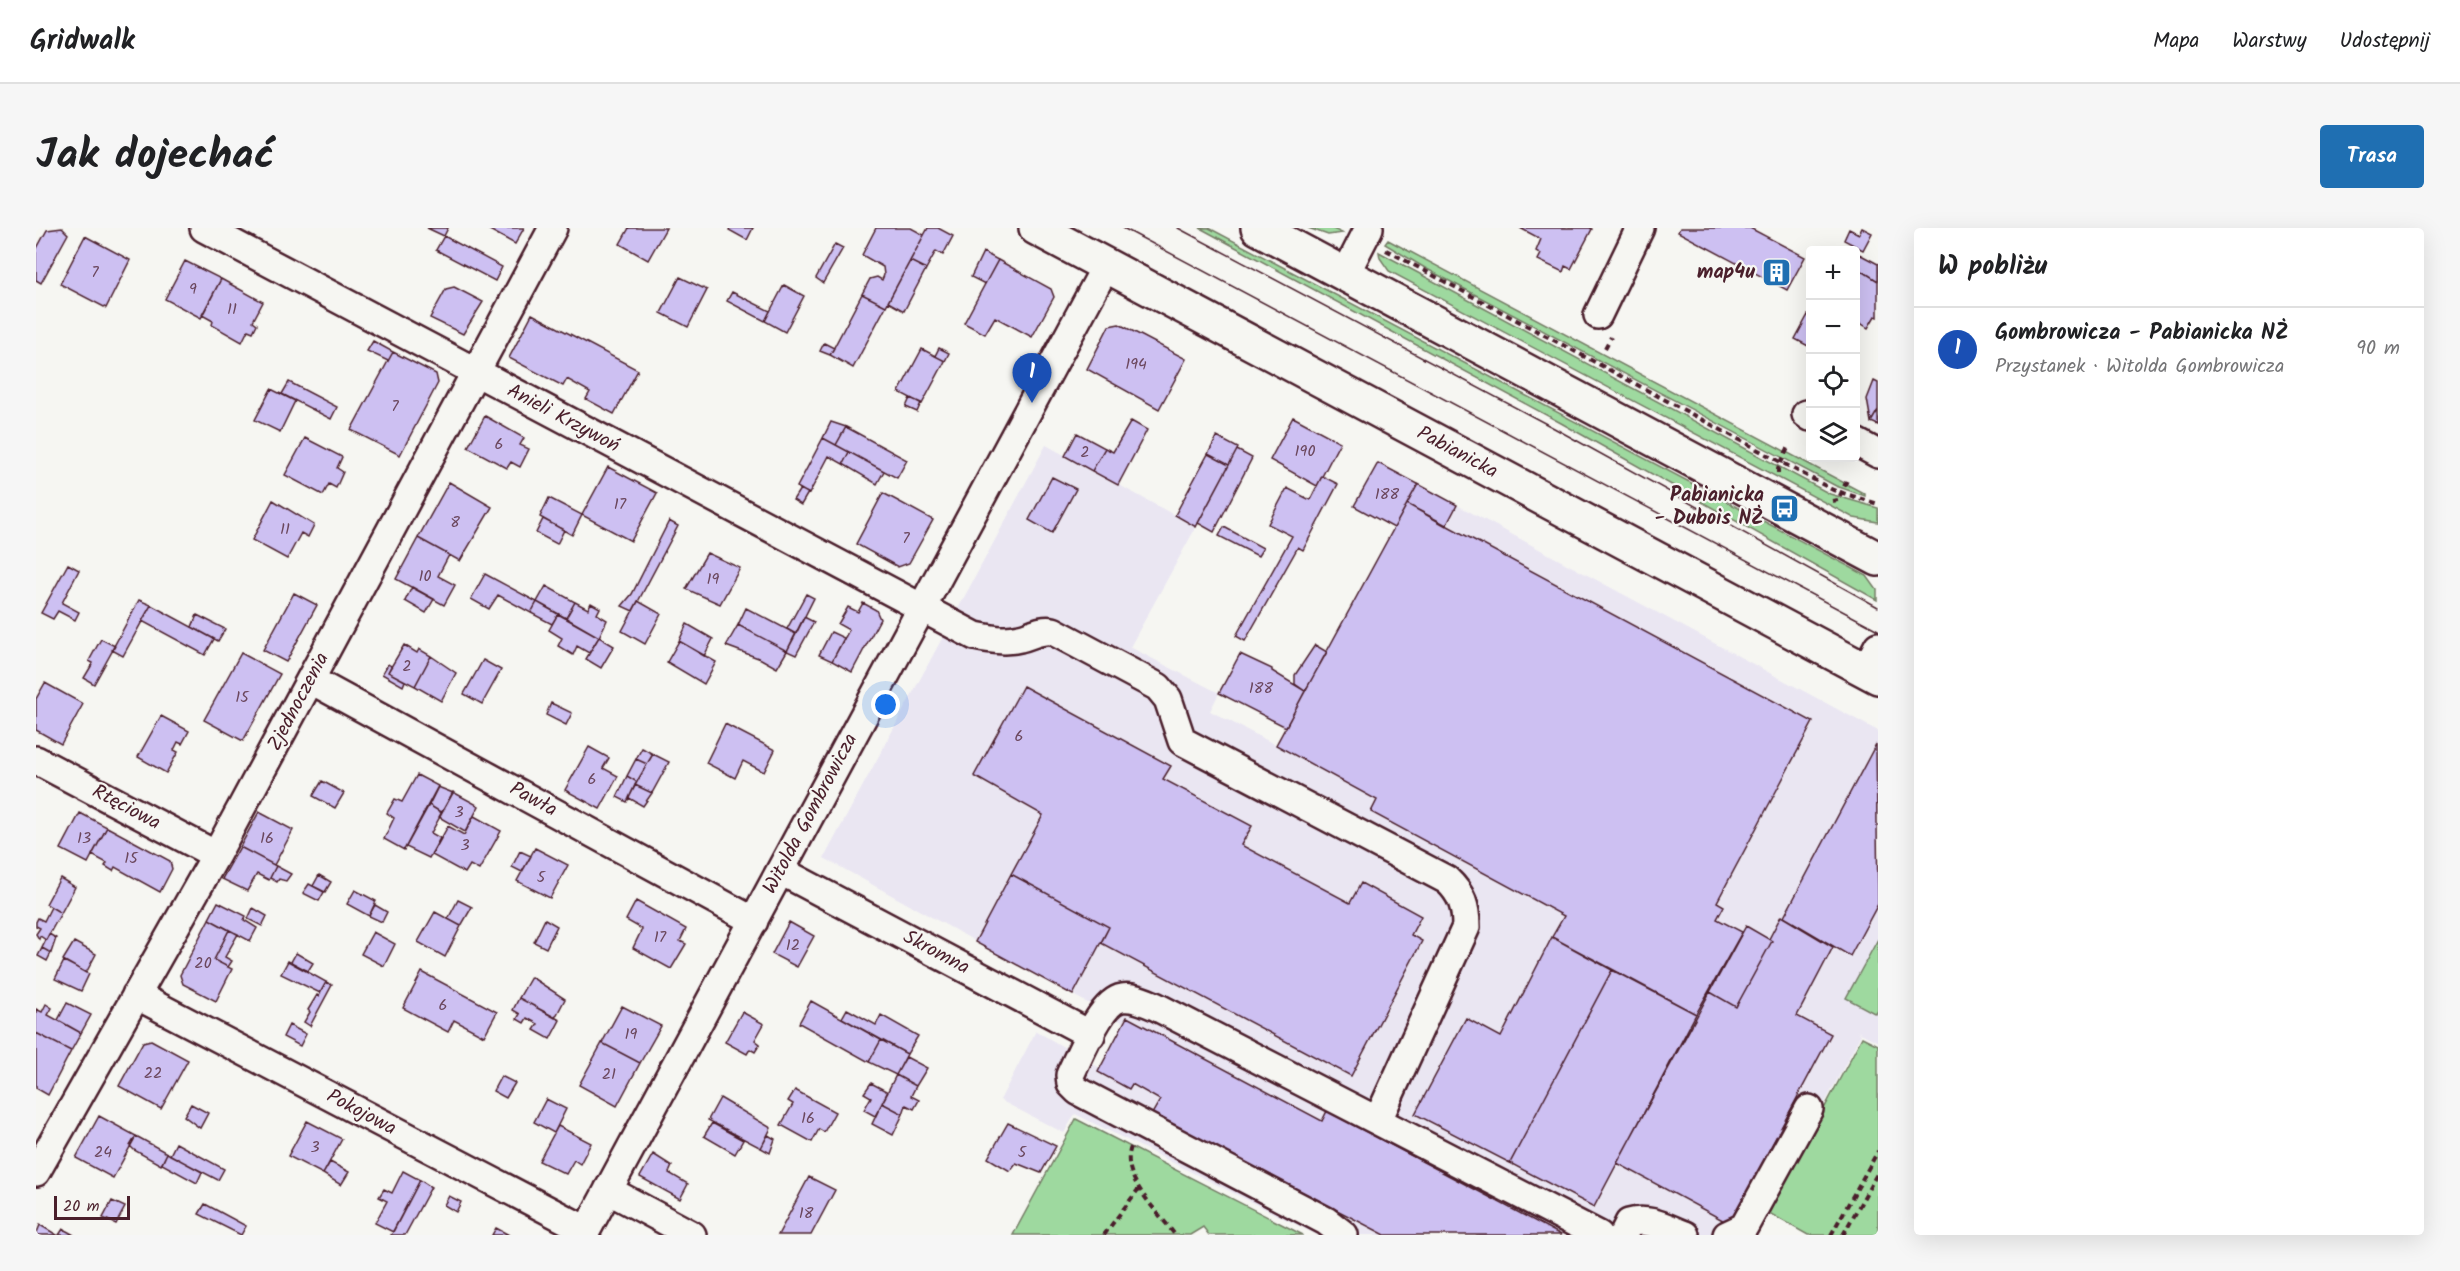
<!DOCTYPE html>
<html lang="pl">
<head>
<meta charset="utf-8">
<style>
	:root { --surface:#fff; --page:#f6f6f6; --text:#202124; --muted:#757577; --line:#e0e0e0; --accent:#1f6fb2 }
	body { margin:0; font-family:Kalam,sans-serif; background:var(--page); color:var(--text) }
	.controls { position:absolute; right:18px; top:18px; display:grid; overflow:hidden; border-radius:6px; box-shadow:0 6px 24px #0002 }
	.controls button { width:54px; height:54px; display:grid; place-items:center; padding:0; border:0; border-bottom:2px solid var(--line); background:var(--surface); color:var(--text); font:30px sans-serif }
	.scale { position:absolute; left:18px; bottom:15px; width:76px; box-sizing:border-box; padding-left:6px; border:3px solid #4a1f2b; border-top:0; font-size:16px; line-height:21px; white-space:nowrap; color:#4a1f2b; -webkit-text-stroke:4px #f6f6f2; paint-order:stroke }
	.you { position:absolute; left:850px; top:477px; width:21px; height:21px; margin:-15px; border:4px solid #fff; border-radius:50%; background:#1a73e8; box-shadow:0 0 0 9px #1a73e833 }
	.badge { display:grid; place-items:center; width:39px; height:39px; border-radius:50%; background:var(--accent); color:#fff; font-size:20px; font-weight:700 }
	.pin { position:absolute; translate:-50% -50px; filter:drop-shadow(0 2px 3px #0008) }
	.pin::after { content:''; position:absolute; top:32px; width:21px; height:18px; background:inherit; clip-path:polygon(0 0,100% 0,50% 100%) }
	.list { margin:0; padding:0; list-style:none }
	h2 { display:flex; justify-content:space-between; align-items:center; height:78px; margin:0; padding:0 24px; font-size:26px }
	h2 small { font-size:20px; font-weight:400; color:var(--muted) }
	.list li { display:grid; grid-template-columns:39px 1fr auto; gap:18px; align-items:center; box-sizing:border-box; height:84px; padding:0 24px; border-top:2px solid var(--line) }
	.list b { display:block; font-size:22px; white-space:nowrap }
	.list p { margin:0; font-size:20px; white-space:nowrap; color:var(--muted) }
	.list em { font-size:20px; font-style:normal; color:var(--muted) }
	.icon { flex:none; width:33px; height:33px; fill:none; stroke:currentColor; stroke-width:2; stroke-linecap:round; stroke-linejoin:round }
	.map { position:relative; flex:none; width:1842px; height:1007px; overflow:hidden; border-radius:6px }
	header { display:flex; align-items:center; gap:36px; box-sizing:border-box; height:84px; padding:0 30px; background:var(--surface); border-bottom:2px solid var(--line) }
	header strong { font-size:28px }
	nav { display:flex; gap:33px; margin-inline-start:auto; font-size:21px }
	.intro { display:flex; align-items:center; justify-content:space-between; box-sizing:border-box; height:144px; padding:0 36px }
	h1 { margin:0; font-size:42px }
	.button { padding:15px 27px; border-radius:6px; background:var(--accent); color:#fff; font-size:21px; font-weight:700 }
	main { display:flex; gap:36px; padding:0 36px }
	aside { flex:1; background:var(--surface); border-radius:6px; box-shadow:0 6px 24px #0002 }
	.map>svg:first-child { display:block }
	.built { fill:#eae6f2 }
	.green { fill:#9ed99f; stroke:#747c65; stroke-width:1.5 }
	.building { fill:#cdc0f2; stroke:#4a1f2b; stroke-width:1.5 }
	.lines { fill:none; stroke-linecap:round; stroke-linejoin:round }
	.minor-casing { stroke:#4a1f2b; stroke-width:32 }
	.major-casing { stroke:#4a1f2b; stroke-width:38 }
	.path { stroke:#4a1f2b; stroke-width:4; stroke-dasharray:6 4.5; stroke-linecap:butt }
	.minor { stroke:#f6f6f2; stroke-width:27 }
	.major { stroke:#f6f6f2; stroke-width:33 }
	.tram { stroke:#4a1f2b; stroke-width:1.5 }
	.labels { text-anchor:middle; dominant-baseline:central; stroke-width:4.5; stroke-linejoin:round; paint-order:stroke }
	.number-label { font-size:16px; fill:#6b475d }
	.poi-label { font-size:20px; font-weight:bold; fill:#4a1f2b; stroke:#f6f6f2; text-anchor:end }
	.street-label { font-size:20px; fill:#4a1f2b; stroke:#f6f6f2 }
</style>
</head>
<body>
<header>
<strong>Gridwalk</strong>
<nav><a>Mapa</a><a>Warstwy</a><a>Udostępnij</a></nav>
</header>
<div class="intro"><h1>Jak dojechać</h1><a class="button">Trasa</a></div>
<main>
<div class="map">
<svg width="1842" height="1007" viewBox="0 0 1842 1007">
	<rect width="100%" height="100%" fill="#f6f6f2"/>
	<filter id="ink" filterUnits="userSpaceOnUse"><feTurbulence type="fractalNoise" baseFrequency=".0167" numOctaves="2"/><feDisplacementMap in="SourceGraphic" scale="12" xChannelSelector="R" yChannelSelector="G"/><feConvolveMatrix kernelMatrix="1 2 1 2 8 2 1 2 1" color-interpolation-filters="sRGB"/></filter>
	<g filter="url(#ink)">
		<!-- built -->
		<path class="built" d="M1010,217L1160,299L1094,419L1183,465L1174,483L1240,517L1382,256L1842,503V814L1821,803L1825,806L1723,1001L1706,1007H1281L1039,886L1028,905L964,872L1000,803L1064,840L1088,795L788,630Z"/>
		<!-- green -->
		<path class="green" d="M1164,0H1173L1831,348L1841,362V372L1525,195Z
			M1272,0H1295L1306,5L1292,7Z
			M1352,12L1829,266V268L1800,258L1389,40L1349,16Z
			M1343,24L1794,266L1842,280V294L1818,290L1353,43L1344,30Z
			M1842,711V782L1840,786L1810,770Z
			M1826,809L1842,817V1007H1772L1733,985Z
			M1040,891L1267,1007H1173L1167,999L1154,1007H977Z"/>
		<!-- building -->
		<path class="building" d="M26,0L32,6L5,55L0,52V22L11,2Z
			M391,0H412L408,8Z
			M450,0H488L479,16Z
			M593,0H630L612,32L584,16Z
			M694,0H717L711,12L693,2Z
			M840,0H875L888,7L850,78L826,66L834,51L841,49L846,52L848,47L847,39L826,27Z
			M892,0H902L917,8L907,27L900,23L890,41L874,33Z
			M1484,0H1554L1556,1L1535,41L1529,38L1527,44L1502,32L1505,26L1500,23L1505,11Z
			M1644,0H1714L1769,29L1751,62L1642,4Z
			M1826,0L1836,5L1827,22L1808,12L1813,1L1823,6Z
			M49,8L94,32L70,80L24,56Z
			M408,8L466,39L459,53L400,22Z
			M799,16L807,20L787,55L780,50Z
			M947,24L962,32L949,56L935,49Z
			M1823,26L1842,36V53L1820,39Z
			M962,32L1015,61L1018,69L996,109L959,89L949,106L928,95Z
			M149,33L185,51L165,90L129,71Z
			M874,33L890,41L868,83L852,74Z
			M1820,39L1842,53V89L1839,88L1832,100L1820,92Z
			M644,49L671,62L652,99L625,85Z
			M185,51L227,74L217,93L221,96L217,104L212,102L206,114L176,97L177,93L166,87Z
			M748,57L768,68L749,104L729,93Z
			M418,59L447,74L427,106L394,90L410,61Z
			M696,64L734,83L729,93L691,73Z
			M826,66L850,78L817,140L794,127Z
			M1774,83V119L1759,111Z
			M496,86L602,142L578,186L550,171L554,164L531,151L527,158L473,130Z
			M1083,96L1150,131L1123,181L1051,141L1073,98Z
			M337,113L357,124L352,133L331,123Z
			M788,115L798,120L794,127L784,123Z
			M903,120L913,125L909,133L899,128Z
			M886,121L909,133L886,176L863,164Z
			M357,124L400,146L402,155L364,227L315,202Z
			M1838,153L1842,155V182L1835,194L1831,171Z
			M253,154L301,179L295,191L246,166Z
			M235,161L259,173L244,204L219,192Z
			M874,170L885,175L881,184L870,179Z
			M1842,182V197L1835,194Z
			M449,188L488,210L484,217L493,221L484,239L475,234L471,240L432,219Z
			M1257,189L1304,214L1281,258L1234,232Z
			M1095,193L1111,202L1082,257L1056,243L1069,220L1077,224Z
			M795,194L810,199L800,217L787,210Z
			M810,199L871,232L861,250L800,217Z
			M1041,205L1069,220L1056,243L1029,228Z
			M1181,209L1202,220L1193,237L1172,226Z
			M269,210L306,229L301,240L307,244L300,260L293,256L287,267L249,247Z
			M787,210L813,224L807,236L793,228L773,266L761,259Z
			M1201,222L1216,230L1178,304L1162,295Z
			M813,224L848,243L841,256L807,236Z
			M1172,226L1193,237L1160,299L1139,287Z
			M1342,235L1382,256L1358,300L1318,278Z
			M572,239L621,265L595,313L546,287Z
			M1286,248L1302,256L1267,322L1262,319L1209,413L1200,408L1256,308L1232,296L1251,260L1274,272Z
			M1016,249L1040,261L1016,305L993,292Z
			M413,254L456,279L424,333L382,310Z
			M1382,256L1421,277L1410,298L1371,276Z
			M764,261L772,265L765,277L757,272Z
			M847,265L897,292L873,335L862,339L820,316Z
			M513,270L546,287L536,307L504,289Z
			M237,272L278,297L272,309L265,305L251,331L216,312Z
			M1371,276L1777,494L1681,674L1688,678L1681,691L1706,704L1660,786L1516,709L1528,688L1335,584L1341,572L1240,517Z
			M507,291L528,302L521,316L500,305Z
			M633,293L642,298L597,383L586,378L596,366Z
			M1188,299L1227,320L1222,328L1183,308Z
			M382,310L413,327L402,348L419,357L408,377L360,351Z
			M671,325L704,340L684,376L650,361Z
			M32,336L43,342L26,375L43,384L39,392L22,383L17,391L5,385Z
			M449,346L501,374L495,385L462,367L453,381L435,371Z
			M510,358L539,374L530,390L501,374Z
			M376,359L398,371L390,385L369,373Z
			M258,365L281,377L250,434L227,422Z
			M770,366L778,370L760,406L751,401Z
			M103,372L115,377L87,428L76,422Z
			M602,373L625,386L609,416L586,403Z
			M501,374L522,386L516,396L495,385Z
			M539,374L552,381L555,375L564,380L561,386L571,392L563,409L530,390Z
			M827,375L840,382L844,391L816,444L796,433L813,402L802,396L812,379L822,384Z
			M115,377L178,411L169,427L106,393Z
			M710,380L760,406L751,423L702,397Z
			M522,386L563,409L553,425L541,418L537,427L522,418L526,410L513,402Z
			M161,387L189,401L182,413L156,399Z
			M768,389L778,394L760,427L751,423Z
			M651,396L677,411L668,428L643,413Z
			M702,397L751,423L741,440L725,431L690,418Z
			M795,404L808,410L796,433L783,427Z
			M563,409L578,418L565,440L550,431Z
			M65,411L79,418L58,456L48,450L57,435L53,433Z
			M643,413L680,434L668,456L631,434Z
			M368,417L381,425L383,421L395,428L379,458L352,444Z
			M1279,417L1291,424L1269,463L1259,456V447Z
			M205,425L244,446L207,513L168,492Z
			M1204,426L1236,441V443L1269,463L1250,499L1183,465Z
			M395,428L420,445L405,473L379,458Z
			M447,432L465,442L446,476L428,466Z
			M352,436L355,438L352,444L369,453L367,458L346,446Z
			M9,455L47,476L25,516L0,502V471Z
			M987,458L1135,538L1127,551L1216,598L1205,617L1314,675L1325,655L1385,688L1375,707L1386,713L1315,848L1065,715L1073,699L975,646L1007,587L938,548Z
			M515,475L536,485L530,497L510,487Z
			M125,488L153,503L146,516L142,514L138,522L142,524L130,545L102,529Z
			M689,496L739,522L728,544L707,533L699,550L670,535Z
			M1840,516L1842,676L1814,728L1748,689Z
			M553,519L573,530L567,540L582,548L564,581L529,562Z
			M606,520L617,526L611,536L600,531Z
			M617,526L633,534L616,565L599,557Z
			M600,531L611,536L601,554L591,548Z
			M381,547L402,558L368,622L348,611L358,590L351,585L359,571L366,574Z
			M591,548L601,554L591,574L581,569Z
			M286,553L308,565L299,580L277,568Z
			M599,557L616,565L607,578L593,570Z
			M402,559L417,565L406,585L393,577Z
			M417,564L443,578L429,604L403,589Z
			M393,577L406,585L395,605L404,610L393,630L370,619Z
			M223,584L257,602L238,637L204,619Z
			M44,585L71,599L52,635L25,621Z
			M438,588L465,603L443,642L434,637L429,645L396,627L412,598L428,607Z
			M71,599L134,633L136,641L124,664L79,639L77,643L69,638L71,635L56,627Z
			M204,619L240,638L233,652L221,646L211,663L186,651Z
			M499,620L532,637L514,670L481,653Z
			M484,623L495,628L486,644L476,639Z
			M240,638L255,646L250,653L243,651L241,654L234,650Z
			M975,646L1073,699L1037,767L939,714Z
			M283,647L295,654L289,664L277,658Z
			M24,650L39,659L25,685L10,676Z
			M273,656L288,664L283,673L267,665Z
			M319,662L340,673L333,688L311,676Z
			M422,672L436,679L425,698L412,691Z
			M600,673L650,701L644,713L650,716L635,741L597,720L606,701L590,692Z
			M182,674L210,688L208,692L221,700L214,713L173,691Z
			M339,677L351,684L346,694L333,688Z
			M15,679L25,685L10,712L4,708L3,711L0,706L4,700L0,698V694L2,690L8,693Z
			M217,680L231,688L226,698L212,691Z
			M399,684L425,698L409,729L382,714Z
			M1745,688L1797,719L1761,788L1795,806L1694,996L1581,935L1674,764L1700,779L1736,713L1733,711Z
			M173,691L193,702L178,732L196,741L180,773L147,756L144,747Z
			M509,691L521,698L510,720L498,714Z
			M753,694L778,708L761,739L736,726Z
			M1710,698L1736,713L1700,779L1674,764Z
			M193,702L202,706L189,729L196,733L192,739L178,732Z
			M337,704L359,716L348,738L325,726Z
			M13,706L20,710L15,725L6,720Z
			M1516,709L1576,742L1474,935L1379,886L1430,790L1465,809Z
			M38,714L60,726L50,745L27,732Z
			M6,720L15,725L11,733L2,728Z
			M260,725L277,735L272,743L255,734Z
			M28,733L53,746L45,763L19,751Z
			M252,733L290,754L284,765L245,746Z
			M1576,742L1660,786L1558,979L1474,935Z
			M386,744L461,784L448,808L418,792L412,804L367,780Z
			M495,749L529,771L519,790L483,770Z
			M290,754L296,757L274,798L268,794L274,784L272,782L281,767L283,768Z
			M483,770L524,792L514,811L498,802L502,796L491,790L488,795L481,791L484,786L477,782Z
			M775,773L845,812L833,834L763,795Z
			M31,775L55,787L45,805L22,792Z
			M10,776L16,780L12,787L45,805L35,823L0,805V781L6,784Z
			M586,778L625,798L604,835L566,815Z
			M811,781L840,797L845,787L882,808L871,826L806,790Z
			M706,784L728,796L719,812L724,816L719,824L714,821L711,826L689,814Z
			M1091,789L1286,893L1291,883L1525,1007H1349L1116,886L1124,872L1096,856L1093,861L1062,844Z
			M253,797L270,806L264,818L247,809Z
			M0,805L35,823L12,867L0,860Z
			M115,812L152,832L125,881L83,858L107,814Z
			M845,812L871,826L860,847L833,834Z
			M566,815L604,835L581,878L543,857Z
			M870,829L891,840L880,858L860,847Z
			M860,847L880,858L875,868L883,872L878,881L870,877L867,886L846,875Z
			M465,848L479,855L470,870L457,863Z
			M835,855L852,864L839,888L828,882L835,869L828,865Z
			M759,862L799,884L788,904L783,901L776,914L745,897L757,876L752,873Z
			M684,870L735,900L725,920L672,892Z
			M510,871L530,881L518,905L498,894Z
			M846,875L867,886L857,907L836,896Z
			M155,876L172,885L164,900L148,888Z
			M63,888L100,908L77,950L40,930Z
			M271,893L306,911L287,946L252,928Z
			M676,895L707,912L699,926L668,908Z
			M972,895L1020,918L1005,945L980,935L974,943L952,930Z
			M522,898L555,915L544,936L538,932L530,946L503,933Z
			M732,907L739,911L734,925L725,920Z
			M100,908L131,925L125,937L98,922L94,918Z
			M140,915L188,941L182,952L134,927Z
			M131,925L166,944L161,955L126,936Z
			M617,926L636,938L633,945L652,956L644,971L604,949Z
			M294,934L313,944L305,957L287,946Z
			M367,943L384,952L357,1004L339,995L351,973L343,969L348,961L356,965Z
			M773,949L799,962L775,1007H742Z
			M384,952L395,959L369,1007H355Z
			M413,968L425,974L420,984L408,977Z
			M76,973L89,979L80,996L67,990Z
			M169,976L210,998L205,1007L163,986Z
			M4,997L21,1007H0Z
			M460,1000L473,1007H456Z
			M27,1001L38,1007H23Z"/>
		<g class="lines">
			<defs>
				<path id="minor" d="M168,0L939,408C954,411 969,414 984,410C997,407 1003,401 1017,403L1122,459L1132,471L1146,513L1411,652C1426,666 1430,679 1430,699L1342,892
					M1309,47L1333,0
					M1562,87L1604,0
					M1770,186L1774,189
					M1820,214L1842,226
					M1829,443L1842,418
					M275,452L718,693
					M0,532L180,627
					M745,643L1055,807
					M100,767L550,1002
					M0,944L180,627L517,0
					M572,962L656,1007
					M548,1007L1070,38
					M1308,1007L1290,993L1042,863L1035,856L1034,847C1043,829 1065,773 1086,770C1098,768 1109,774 1119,778L1563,1007
					M1587,1007L1593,995C1614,989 1630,1000 1649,1007
					M1691,1007L1708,999L1773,881"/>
				<path id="major" d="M1000,0L1842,449
					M1222,0L1842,331"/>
			</defs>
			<!-- minor casing -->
			<use href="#minor" class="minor-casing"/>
			<!-- major casing -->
			<use href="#major" class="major-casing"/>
			<!-- path -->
			<path class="path" d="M1350,22L1797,262L1842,276
				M1569,120L1575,109
				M1742,245V241L1753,218
				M1796,273L1802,272L1812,250
				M1095,919C1083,949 1123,984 1139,1007
				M1068,1007L1104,959
				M1795,1007L1842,923
				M1807,1007L1842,944"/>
			<!-- minor -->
			<use href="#minor" class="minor"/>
			<!-- major -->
			<use href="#major" class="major"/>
			<!-- tram -->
			<path class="tram" d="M1087,0L1842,402
				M1142,0L1518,200L1842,379"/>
		</g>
	</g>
	<!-- icons -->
	<defs>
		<symbol id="building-square" viewBox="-11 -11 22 22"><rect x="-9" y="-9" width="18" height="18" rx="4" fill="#1f6fb2" stroke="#f6f6f2"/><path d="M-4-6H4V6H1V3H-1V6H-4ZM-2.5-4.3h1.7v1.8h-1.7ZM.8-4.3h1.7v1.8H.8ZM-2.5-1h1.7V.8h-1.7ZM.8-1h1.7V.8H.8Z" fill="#fff"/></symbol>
		<symbol id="bus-square" viewBox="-11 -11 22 22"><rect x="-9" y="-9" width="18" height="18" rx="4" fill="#1f6fb2" stroke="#f6f6f2"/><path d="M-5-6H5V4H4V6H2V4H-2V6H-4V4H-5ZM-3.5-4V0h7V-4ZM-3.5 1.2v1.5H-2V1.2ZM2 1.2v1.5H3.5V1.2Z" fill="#fff"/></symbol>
	</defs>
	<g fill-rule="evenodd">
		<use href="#building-square" x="1724" y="28" width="33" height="33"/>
		<use href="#bus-square" x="1732" y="264" width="33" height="33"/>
	</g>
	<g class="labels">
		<!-- number labels -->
		<g class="number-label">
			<text x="59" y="44">7</text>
			<text x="157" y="61">9</text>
			<text x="196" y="81">11</text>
			<text x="1100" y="136">194</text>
			<text x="359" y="178">7</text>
			<text x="463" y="216">6</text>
			<text x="1269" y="223">190</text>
			<text x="1049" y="224">2</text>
			<text x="1351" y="266">188</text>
			<text x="584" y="276">17</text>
			<text x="419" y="294">8</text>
			<text x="249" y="301">11</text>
			<text x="870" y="310">7</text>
			<text x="389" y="348">10</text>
			<text x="677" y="351">19</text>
			<text x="371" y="438">2</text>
			<text x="1225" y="460">188</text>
			<text x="206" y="469">15</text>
			<text x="983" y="508">6</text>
			<text x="556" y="551">6</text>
			<text x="423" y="584">3</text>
			<text x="48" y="610">13</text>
			<text x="231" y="610">16</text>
			<text x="429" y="617">3</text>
			<text x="95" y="630">15</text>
			<text x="505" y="649">5</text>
			<text x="624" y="709">17</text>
			<text x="757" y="717">12</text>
			<text x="167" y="735">20</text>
			<text x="407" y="777">6</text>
			<text x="595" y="806">19</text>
			<text x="117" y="845">22</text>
			<text x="573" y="846">21</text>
			<text x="772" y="890">16</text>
			<text x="279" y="919">3</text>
			<text x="67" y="924">24</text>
			<text x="986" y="924">5</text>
			<text x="770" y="985">18</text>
		</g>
		<!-- poi labels -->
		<g class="poi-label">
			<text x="1719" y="45">map4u</text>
			<text x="1728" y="268">Pabianicka<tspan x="1728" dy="23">- Dubois NŻ</tspan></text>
		</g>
		<!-- street labels -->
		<g class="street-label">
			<text transform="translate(527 191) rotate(28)">Anieli Krzywoń</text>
			<text transform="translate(1421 225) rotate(28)">Pabianicka</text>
			<text transform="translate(263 474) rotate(-62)">Zjednoczenia</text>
			<text transform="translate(497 572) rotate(29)">Pawła</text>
			<text transform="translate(90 580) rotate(28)">Rtęciowa</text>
			<text transform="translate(775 586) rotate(-62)">Witolda Gombrowicza</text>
			<text transform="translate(900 725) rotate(28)">Skromna</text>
			<text transform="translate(325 885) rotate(28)">Pokojowa</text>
		</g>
	</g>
</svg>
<div class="controls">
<button>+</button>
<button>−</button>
<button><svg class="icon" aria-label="locate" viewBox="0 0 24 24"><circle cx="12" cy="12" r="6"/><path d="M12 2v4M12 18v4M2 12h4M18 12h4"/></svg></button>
<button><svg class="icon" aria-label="layers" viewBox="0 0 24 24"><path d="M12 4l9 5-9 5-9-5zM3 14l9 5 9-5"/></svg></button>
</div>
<div class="scale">20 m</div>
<div class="you"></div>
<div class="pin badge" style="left:996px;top:175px;background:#1a4fb4">1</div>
</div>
<aside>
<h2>W pobliżu<small></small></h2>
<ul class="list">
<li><span class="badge" style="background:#1a4fb4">1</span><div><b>Gombrowicza - Pabianicka NŻ</b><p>Przystanek · Witolda Gombrowicza</p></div><em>90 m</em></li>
</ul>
</aside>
</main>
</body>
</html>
